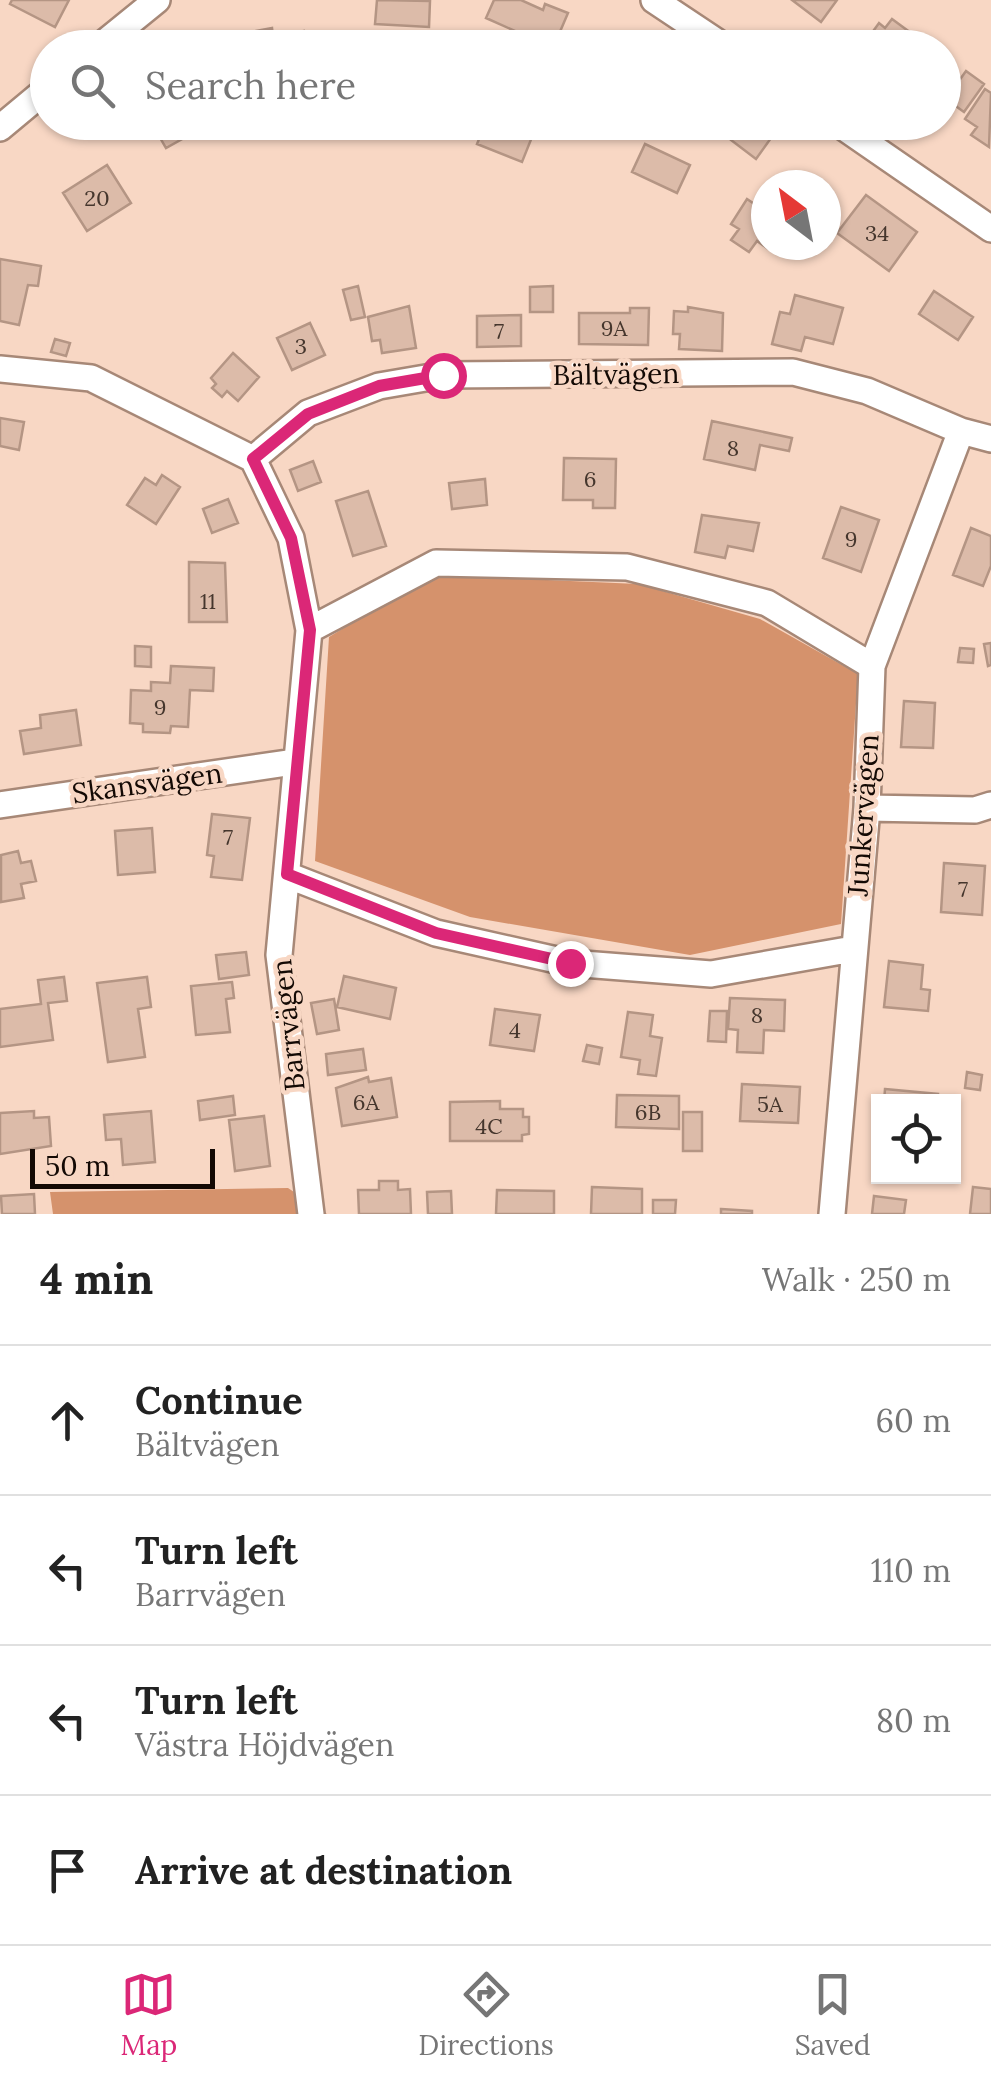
<!DOCTYPE html>
<html lang="en">
<head>
<meta charset="utf-8">
<style>
	:root { --surface:#fff; --page:#f6f6f6; --text:#222; --muted:#767676; --line:#e0e0e0; --accent:#db2777 }
	body { margin:0; font-family:Lora,serif; background:var(--page); color:var(--text) }
	.controls { position:absolute; right:30px; bottom:30px; display:grid; overflow:hidden; border-radius:0px; box-shadow:0 2px 8px #0004 }
	.controls button { width:90px; height:90px; display:grid; place-items:center; padding:0; border:0; border-bottom:2px solid var(--line); background:var(--surface); color:var(--text); font:50px sans-serif }
	.compass { position:absolute; left:751px; top:170px; width:90px; height:90px; border-radius:50%; background:var(--surface); box-shadow:0 2px 8px #0004; rotate:328deg }
	.scale { position:absolute; left:30px; bottom:25px; width:185px; box-sizing:border-box; padding-left:10px; border:5px solid #130904; border-top:0; font-size:28px; line-height:35px; white-space:nowrap; color:#130904; -webkit-text-stroke:8px #f8d7c4; paint-order:stroke }
	.stop { position:absolute; width:30px; height:30px; margin:-22px; border:8px solid #db2777; border-radius:50%; background:#fff }
	.stop.end { background:#db2777; border-color:#fff; box-shadow:0 2px 10px #0008 }
	.list { margin:0; padding:0; list-style:none }
	h2 { display:flex; justify-content:space-between; align-items:center; height:130px; margin:0; padding:0 40px; font-size:42px }
	h2 small { font-size:32px; font-weight:400; color:var(--muted) }
	.list li { display:grid; grid-template-columns:65px 1fr auto; gap:30px; align-items:center; box-sizing:border-box; height:150px; padding:0 40px; border-top:2px solid var(--line) }
	.list b { display:block; font-size:38px; white-space:nowrap }
	.list p { margin:0; font-size:32px; white-space:nowrap; color:var(--muted) }
	.list em { font-size:32px; font-style:normal; color:var(--muted) }
	.icon { flex:none; width:55px; height:55px; fill:none; stroke:currentColor; stroke-width:2; stroke-linecap:round; stroke-linejoin:round }
	.map { position:relative; flex:none; width:991px; height:1214px; overflow:hidden }
	.search { position:absolute; background:var(--surface); box-shadow:0 2px 8px #0004; left:30px; right:30px; top:30px; height:110px; display:flex; align-items:center; gap:25px; box-sizing:border-box; padding:0 35px; border-radius:55px; color:var(--muted); font-size:38px }
	.sheet { height:730px; background:var(--surface) }
	nav { display:flex; justify-content:space-around; align-items:center; box-sizing:border-box; height:140px; border-top:2px solid var(--line); background:var(--surface); font-size:28px; color:var(--muted) }
	nav a { display:grid; justify-items:center; gap:5px }
	nav .on { color:var(--accent) }
	.map>svg:first-child { display:block }
	.forest { fill:#d5926c }
	.building { fill:#dcbba9; stroke:#b49584; stroke-width:2.5 }
	.lines { fill:none; stroke-linecap:round; stroke-linejoin:round }
	.street-casing { stroke:#a78877; stroke-width:30 }
	.street { stroke:#fff; stroke-width:25 }
	.route { stroke:#db2777; stroke-width:12 }
	.labels { text-anchor:middle; dominant-baseline:central; stroke-width:9; stroke-linejoin:round; paint-order:stroke }
	.number-label { font-size:22px; fill:#45362d }
	.street-label { font-size:28px; fill:#130904; stroke:#f8d7c4 }
</style>
</head>
<body>
<div class="map">
<svg width="991" height="1214" viewBox="0 0 991 1214">
	<rect width="100%" height="100%" fill="#f8d7c4"/>
	<!-- forest -->
	<path class="forest" d="M431,575L638,584L760,619L858,674L841,924L690,955L470,917L315,861L329,637Z
		M288,1188L327,1214H53L50,1192Z"/>
	<!-- building -->
	<path class="building" d="M12,0H69L55,27L10,4Z
		M377,0L430,1L429,27L375,24Z
		M494,0H521L543,10L545,4L568,13L553,48L486,18Z
		M792,0H837L821,22Z
		M892,19L911,33L905,40L915,48H861L879,23L885,28Z
		M272,28L273,37L304,31L308,48H238L237,43L258,38L256,31Z
		M966,71L984,84L964,112L946,99Z
		M985,89L991,93L989,147L971,135L977,127L965,119Z
		M151,122H196L200,129L166,148Z
		M375,122H415L416,126L377,134Z
		M486,122L532,137L522,162L477,144Z
		M743,122H764L776,131L756,159L731,140Z
		M645,144L690,165L677,193L632,172Z
		M107,165L131,203L87,231L63,193Z
		M866,195L917,232L889,271L837,233Z
		M747,199L766,212L769,245L767,248L757,241L749,252L731,240L739,229L731,224Z
		M0,259L41,266L38,286L28,285L19,325L0,321Z
		M358,286L365,317L351,320L343,290Z
		M553,286V312H530V287Z
		M934,291L973,317L958,340L919,314Z
		M795,295L843,308L833,344L805,337L801,351L772,344L780,312L790,314Z
		M409,306L416,348L382,353L380,340L372,341L368,317Z
		M688,307L723,313L722,351L679,349L680,334H673L674,311L688,312Z
		M630,308H649L648,345L579,344V313H630Z
		M521,315V346L477,347V316Z
		M310,323L325,355L292,370L277,338Z
		M55,339L70,343L66,356L51,352Z
		M233,353L259,377L238,401L227,391L222,397L212,388L216,384L211,378Z
		M0,418L24,422L19,450L0,446Z
		M712,421L792,438L789,451L760,445L755,470L704,459Z
		M564,458L616,459L615,508H593V500H563Z
		M313,461L321,482L298,491L290,470Z
		M162,475L180,487L156,524L127,505L145,478L156,485Z
		M485,479L487,505L452,509L449,483Z
		M368,491L386,546L353,556L336,501Z
		M228,499L238,523L212,533L203,509Z
		M841,507L879,520L861,572L823,558Z
		M702,515L759,523L753,551L728,546L725,558L695,552Z
		M971,528L991,536V566L983,586L953,575Z
		M189,562L225,563L227,622H189Z
		M991,643V665L988,666L984,644Z
		M135,646L151,647V667L135,666Z
		M960,648L974,649L973,663L958,662Z
		M171,666L214,668L213,691L190,690L188,727L171,726L170,733L143,732V724L130,723L131,690L151,691V682L170,683Z
		M904,701L935,703L933,748L901,747Z
		M76,710L81,745L24,754L20,731L41,728L40,715Z
		M212,814L250,818L242,880L211,877L214,856L207,855Z
		M152,828L155,872L118,875L115,831Z
		M18,851L21,863L31,861L36,881L21,884L24,898L1,902V855Z
		M944,863L985,866L982,915L941,912Z
		M246,952L249,975L219,979L216,955Z
		M889,961L923,965L921,989L930,990L928,1011L884,1007Z
		M344,976L396,988L390,1019L337,1007Z
		M64,977L67,1001L48,1003L53,1040L0,1047V1009L41,1004L38,980Z
		M147,977L151,1007L138,1009L145,1057L108,1062L97,983Z
		M232,982L234,998L226,999L230,1032L196,1035L191,986Z
		M730,998L785,1000L784,1031L764,1030L763,1053L737,1052L738,1030L728,1029Z
		M334,999L339,1030L317,1034L311,1003Z
		M495,1009L540,1015L534,1051L490,1045Z
		M710,1011H727L726,1042L708,1041Z
		M628,1012L653,1015L650,1036L662,1038L656,1076L638,1074L640,1060L621,1057Z
		M587,1045L602,1048L599,1064L583,1061Z
		M363,1049L366,1070L328,1075L326,1054Z
		M967,1072L982,1075L980,1090L965,1088Z
		M368,1077L369,1082L391,1078L397,1117L342,1126L336,1088Z
		M742,1084L800,1087L798,1123L740,1121Z
		M885,1089L938,1094V1102H884Z
		M617,1095L679,1096V1129L616,1127Z
		M233,1096L235,1115L200,1120L198,1101Z
		M500,1101V1109H523V1117H529V1134L522,1135V1141H450V1102Z
		M34,1111V1118L49,1117L51,1146L0,1154V1113Z
		M151,1111L155,1162L123,1165L121,1139L106,1140L104,1115Z
		M683,1112H702V1151H683Z
		M264,1116L270,1166L235,1171L229,1120Z
		M379,1181H398V1190L410,1189L411,1214H359L358,1190H379Z
		M592,1187L642,1189V1214H591Z
		M973,1187L991,1189V1214H970Z
		M497,1190L554,1191V1214H496Z
		M451,1191L452,1214H428L427,1192Z
		M34,1194L35,1214H2L1,1196Z
		M874,1196L906,1200L904,1214H872Z
		M653,1200H676L675,1214H653Z
		M721,1209L752,1211V1214H721Z"/>
	<g class="lines">
		<defs>
			<path id="street" d="M654,0L726,48
				M98,48L157,0
				M836,122L991,229
				M0,128L48,88
				M0,369L91,378L253,459L291,538L309,630L279,955L311,1214
				M253,459L308,413L379,386L443,375L793,372L867,391L961,431L991,439
				M309,630L436,563L627,567L767,603L872,666
				M0,805L294,762
				M867,808L975,810L991,805
				M287,875L436,933L570,963L711,974L853,949
				M832,1214L867,808L872,666L961,431"/>
		</defs>
		<!-- street casing -->
		<use href="#street" class="street-casing"/>
		<!-- street -->
		<use href="#street" class="street"/>
	</g>
	<g class="lines">
		<!-- route -->
		<path class="route" d="M443,375L379,386L308,414L253,459L291,538L310,630L287,874L436,933L570,963"/>
	</g>
	<g class="labels">
		<!-- number labels -->
		<g class="number-label">
			<text x="97" y="198">20</text>
			<text x="877" y="233">34</text>
			<text x="614" y="328">9A</text>
			<text x="499" y="331">7</text>
			<text x="301" y="346">3</text>
			<text x="733" y="448">8</text>
			<text x="590" y="479">6</text>
			<text x="851" y="539">9</text>
			<text x="208" y="601">11</text>
			<text x="160" y="707">9</text>
			<text x="228" y="837">7</text>
			<text x="963" y="889">7</text>
			<text x="757" y="1015">8</text>
			<text x="515" y="1030">4</text>
			<text x="366" y="1102">6A</text>
			<text x="770" y="1104">5A</text>
			<text x="648" y="1112">6B</text>
			<text x="489" y="1126">4C</text>
		</g>
		<!-- street labels -->
		<g class="street-label">
			<text transform="translate(616 374) rotate(-1)">Bältvägen</text>
			<text transform="translate(147 783) rotate(-8)">Skansvägen</text>
			<text transform="translate(863 815) rotate(-86)">Junkervägen</text>
			<text transform="translate(288 1025) rotate(-96)">Barrvägen</text>
		</g>
	</g>
</svg>
<div class="controls">
<button><svg class="icon" aria-label="locate" viewBox="0 0 24 24"><circle cx="12" cy="12" r="6"/><path d="M12 2v4M12 18v4M2 12h4M18 12h4"/></svg></button>
</div>
<svg class="compass" viewBox="-18 -18 36 36"><path d="M0-13l5 13h-10z" fill="#e53935"/><path d="M0 13l5-13h-10z" fill="#767676"/></svg>
<div class="scale">50 m</div>
<div class="stop" style="left:443px;top:375px"></div>
<div class="stop end" style="left:570px;top:963px"></div>
<div class="search"><svg class="icon" aria-label="search" viewBox="0 0 24 24"><circle cx="10" cy="10" r="6"/><path d="M15 15l6 6"/></svg>Search here</div>
</div>
<section class="sheet">
<h2>4 min<small>Walk · 250 m</small></h2>
<ul class="list">
<li><svg class="icon" aria-label="ahead" viewBox="0 0 24 24"><path d="M12 20V5M6 11l6-6 6 6"/></svg><div><b>Continue</b><p>Bältvägen</p></div><em>60 m</em></li>
<li><svg class="icon" aria-label="left" viewBox="0 0 24 24"><path d="M17 20v-9H6M10 6l-5 5 5 5"/></svg><div><b>Turn left</b><p>Barrvägen</p></div><em>110 m</em></li>
<li><svg class="icon" aria-label="left" viewBox="0 0 24 24"><path d="M17 20v-9H6M10 6l-5 5 5 5"/></svg><div><b>Turn left</b><p>Västra Höjdvägen</p></div><em>80 m</em></li>
<li><svg class="icon" aria-label="arrive" viewBox="0 0 24 24"><path d="M6 21V4h12l-3 4 3 4H6"/></svg><div><b>Arrive at destination</b></div></li>
</ul>
</section>
<nav>
<a class="on"><svg class="icon" aria-label="map" viewBox="0 0 24 24"><path d="M3 6l6-2 6 2 6-2v14l-6 2-6-2-6 2zM9 4v14M15 6v14"/></svg>Map</a>
<a><svg class="icon" aria-label="directions" viewBox="0 0 24 24"><path d="M12 3l9 9-9 9-9-9zM9 14v-3h6M13 9l2 2-2 2"/></svg>Directions</a>
<a><svg class="icon" aria-label="saved" viewBox="0 0 24 24"><path d="M7 4h10v16l-5-4-5 4z"/></svg>Saved</a>
</nav>
</body>
</html>
